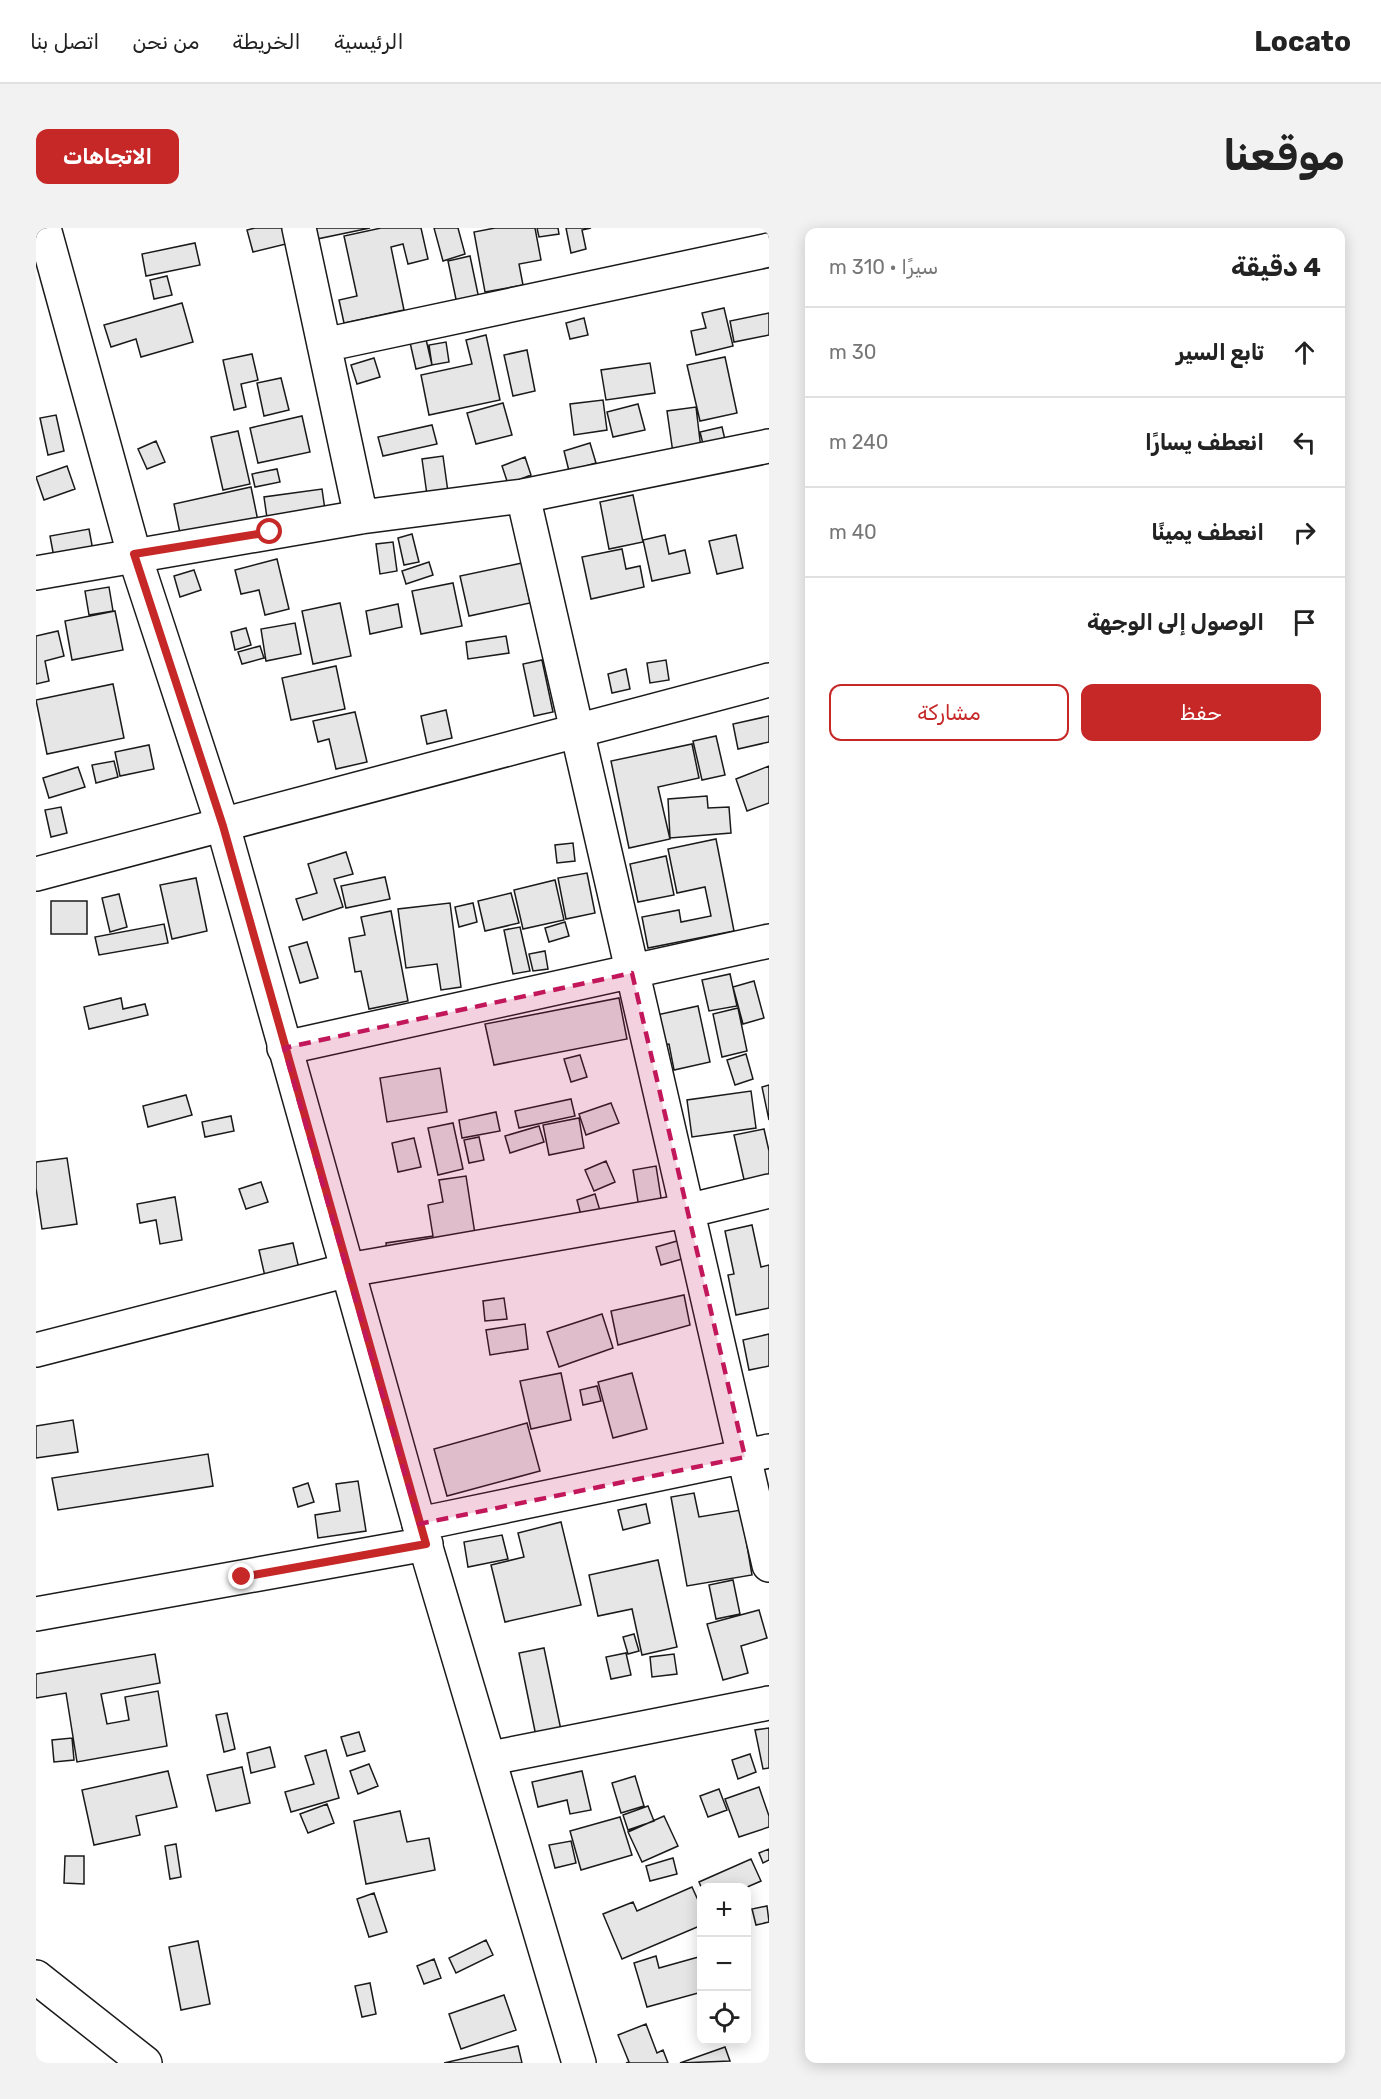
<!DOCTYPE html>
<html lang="ar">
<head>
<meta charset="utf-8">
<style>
	:root { --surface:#fff; --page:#f2f2f2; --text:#222; --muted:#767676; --line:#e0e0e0; --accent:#c62828 }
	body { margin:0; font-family:Rubik,"Noto Sans Arabic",sans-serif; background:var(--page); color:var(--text); direction:rtl }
	.controls { position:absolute; right:18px; bottom:18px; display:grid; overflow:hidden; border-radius:12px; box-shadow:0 3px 15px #0003 }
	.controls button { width:54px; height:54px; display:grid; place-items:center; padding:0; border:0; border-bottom:2px solid var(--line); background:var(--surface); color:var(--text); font:30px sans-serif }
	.stop { position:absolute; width:18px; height:18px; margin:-14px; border:4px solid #c62828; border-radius:50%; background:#fff }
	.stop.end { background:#c62828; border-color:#fff; box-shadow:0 2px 6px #0008 }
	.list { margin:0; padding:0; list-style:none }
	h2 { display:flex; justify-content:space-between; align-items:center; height:78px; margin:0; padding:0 24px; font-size:26px }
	h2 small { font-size:20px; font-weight:400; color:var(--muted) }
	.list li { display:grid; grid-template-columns:39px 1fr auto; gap:18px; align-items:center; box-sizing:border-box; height:90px; padding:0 24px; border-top:2px solid var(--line) }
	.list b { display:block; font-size:22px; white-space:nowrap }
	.list em { font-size:20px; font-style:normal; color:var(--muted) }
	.actions { display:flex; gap:12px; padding:18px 24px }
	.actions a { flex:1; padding:14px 0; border:2px solid var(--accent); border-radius:12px; text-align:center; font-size:21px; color:var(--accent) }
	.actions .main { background:var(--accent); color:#fff }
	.icon { flex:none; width:33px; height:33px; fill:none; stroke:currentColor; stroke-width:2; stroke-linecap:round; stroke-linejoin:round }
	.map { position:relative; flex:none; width:733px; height:1835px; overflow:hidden; direction:ltr; border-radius:12px }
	header { display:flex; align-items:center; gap:36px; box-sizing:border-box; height:84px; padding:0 30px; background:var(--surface); border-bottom:2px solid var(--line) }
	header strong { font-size:28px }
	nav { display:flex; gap:33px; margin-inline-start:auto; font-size:21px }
	.intro { display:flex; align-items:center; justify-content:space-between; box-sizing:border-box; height:144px; padding:0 36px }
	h1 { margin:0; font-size:42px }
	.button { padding:15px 27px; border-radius:12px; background:var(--accent); color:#fff; font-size:21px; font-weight:700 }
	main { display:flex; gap:36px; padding:0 36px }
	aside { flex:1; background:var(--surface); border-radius:12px; box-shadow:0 3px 15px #0003 }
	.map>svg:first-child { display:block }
	.building { fill:#e6e6e6; stroke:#1a1a1a; stroke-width:1.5 }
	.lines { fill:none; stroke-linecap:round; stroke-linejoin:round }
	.minor-casing { stroke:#1a1a1a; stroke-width:36 }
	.major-casing { stroke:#1a1a1a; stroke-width:36 }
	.minor { stroke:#fff; stroke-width:33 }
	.major { stroke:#fff; stroke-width:33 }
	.route { stroke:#c62828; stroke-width:8 }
	.marked { fill:#c2185b; fill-opacity:0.2; stroke:#c2185b; stroke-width:4.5; stroke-dasharray:12 8; stroke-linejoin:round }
</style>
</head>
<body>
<header>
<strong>Locato</strong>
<nav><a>الرئيسية</a><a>الخريطة</a><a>من نحن</a><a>اتصل بنا</a></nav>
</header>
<div class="intro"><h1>موقعنا</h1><a class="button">الاتجاهات</a></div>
<main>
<aside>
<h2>4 دقيقة<small>سيرًا · 310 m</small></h2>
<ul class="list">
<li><svg class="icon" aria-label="ahead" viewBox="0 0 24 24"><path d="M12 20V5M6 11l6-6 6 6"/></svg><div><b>تابع السير</b></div><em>30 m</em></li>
<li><svg class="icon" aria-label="left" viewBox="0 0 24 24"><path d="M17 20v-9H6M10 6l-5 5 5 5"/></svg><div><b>انعطف يسارًا</b></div><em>240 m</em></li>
<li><svg class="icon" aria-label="right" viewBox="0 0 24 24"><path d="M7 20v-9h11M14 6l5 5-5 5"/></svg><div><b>انعطف يمينًا</b></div><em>40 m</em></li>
<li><svg class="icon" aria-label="arrive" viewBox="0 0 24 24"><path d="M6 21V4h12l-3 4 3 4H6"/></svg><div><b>الوصول إلى الوجهة</b></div></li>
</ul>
<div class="actions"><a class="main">حفظ</a><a>مشاركة</a></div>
</aside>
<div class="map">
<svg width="733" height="1835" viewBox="0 0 733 1835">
	<rect width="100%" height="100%" fill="#fff"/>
	<!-- building -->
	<path class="building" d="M219,0H246L250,16L217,24L211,2Z
		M278,0H334L281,11Z
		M345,0H385L392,31L372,36L367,16L355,19L368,82L308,95L303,72L321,68L308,8Z
		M398,0H422L429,26L407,33Z
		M459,0H499L505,32L483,36L487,57L449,64L438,4Z
		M501,0H522L523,6L503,9Z
		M530,0H555L546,2L550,21L535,25Z
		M159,15L164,37L110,48L106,26Z
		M434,28L443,71L421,76L412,33Z
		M131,48L136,67L118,71L114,52Z
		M146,75L157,114L105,129L100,111L75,119L68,97Z
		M688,80L697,118L660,127L655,103L670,100L666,85Z
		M733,85V107L698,114L694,93Z
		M548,90L552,107L534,111L530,95Z
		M389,107L396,137L380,141L373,110Z
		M450,107L464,172L393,187L385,147L436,136L430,112Z
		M410,114L413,134L396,137L393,117Z
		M491,122L499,163L477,168L468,127Z
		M216,126L222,152L205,156L210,179L198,182L187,132Z
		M689,129L701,185L664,193L651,137Z
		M338,130L344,149L321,156L315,137Z
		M614,135L619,165L570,172L565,142Z
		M245,150L253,182L228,188L221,155Z
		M567,172L571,202L538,207L534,176Z
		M467,175L476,207L440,216L431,185Z
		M602,176L609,202L577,209L571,184Z
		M660,179L665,221L637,225L631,183Z
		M20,187L28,223L12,227L4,190Z
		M266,188L274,224L222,235L214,200Z
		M396,197L401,216L347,228L342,209Z
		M686,199L691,220L669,224L664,204Z
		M202,203L214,256L187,262L175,209Z
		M120,213L129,234L111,241L102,221Z
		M554,215L560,235L533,243L528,223Z
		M407,228L412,264L391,267L386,231Z
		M489,229L495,247L472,256L466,238Z
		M31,238L39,261L8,272L0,249Z
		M241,241L244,254L219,259L216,246Z
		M215,259L222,293L146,315L138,276Z
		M286,261L290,289L232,297L228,269Z
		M597,267L607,314L573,321L564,274Z
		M53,301L58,328L19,335L14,308Z
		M376,306L383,334L368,337L362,310Z
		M629,307L633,326L649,322L654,345L616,353L607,312Z
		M700,307L707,340L681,346L673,313Z
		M357,314L361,343L344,346L340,316Z
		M586,321L590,341L604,338L608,359L555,371L546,329Z
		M241,331L253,381L229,387L223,362L205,366L199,342Z
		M393,334L397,347L370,356L366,343Z
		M486,335L494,375L433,388L424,348Z
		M158,342L165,362L144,369L138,348Z
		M417,355L426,398L385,406L376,363Z
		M73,359L77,383L53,387L49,363Z
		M304,375L315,428L277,436L266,383Z
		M362,376L366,399L334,406L330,383Z
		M79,383L87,422L36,432L29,393Z
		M259,395L265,426L230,433L225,401Z
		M210,400L215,417L199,422L195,404Z
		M22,403L28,428L9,433L13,453L0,456V408Z
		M470,408L473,425L432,431L430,414Z
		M224,418L228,430L206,436L202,424Z
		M506,432L517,484L498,488L487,436Z
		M630,432L633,452L614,455L611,435Z
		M300,438L309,481L255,492L246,450Z
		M590,441L594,461L576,465L572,446Z
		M77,456L88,510L11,526L0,472Z
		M410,482L416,510L391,516L385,488Z
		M319,484L331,534L300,541L293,511L282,514L277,493Z
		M733,488V514L702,521L697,496Z
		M680,508L689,547L666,552L657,513Z
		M656,516L663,550L622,559L634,611L593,620L575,533Z
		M113,517L118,541L84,548L79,524Z
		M78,533L82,549L60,555L56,537Z
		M733,538V575L711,583L700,551Z
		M42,539L49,559L13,570L7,550Z
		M671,568L672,580L693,579L695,605L634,610L632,571Z
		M25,579L31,605L15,609L9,582Z
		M680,611L698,703L612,720L606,689L643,682L645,694L675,688L669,659L641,665L632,621Z
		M537,615L539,633L521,635L519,617Z
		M310,624L317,646L298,651L307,679L267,692L260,671L281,665L272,636Z
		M630,628L638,667L602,674L594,636Z
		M551,645L559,685L530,691L522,650Z
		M349,649L354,671L310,680L305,658Z
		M160,650L171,703L136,711L124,657Z
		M519,652L528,692L487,701L478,662Z
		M475,665L483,695L449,703L442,673Z
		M83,666L91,699L74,704L66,670Z
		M15,673H51V706H15Z
		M414,675L425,759L405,762L401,736L370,740L362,681Z
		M437,675L441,694L423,699L419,679Z
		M355,683L372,773L333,781L325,743L319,744L313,710L329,707L325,689Z
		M529,694L533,708L513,714L509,700Z
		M128,696L132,715L63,727L59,709Z
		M484,699L494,743L477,746L468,702Z
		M271,714L282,750L264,755L253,719Z
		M509,723L512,741L497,743L493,726Z
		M694,746L701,778L673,783L666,752Z
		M718,753L728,790L707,796L697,759Z
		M85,770L87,781L109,776L112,787L53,801L48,779Z
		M583,770L591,811L458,837L449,796Z
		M662,778L674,834L638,842L633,816L622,818L616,788Z
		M702,780L711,823L686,829L677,786Z
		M710,826L717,851L699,857L691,832Z
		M544,827L551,849L535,854L528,831Z
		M404,840L411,884L351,894L344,850Z
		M733,857V892L726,859Z
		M715,863L720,900L656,909L651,872Z
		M150,867L156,887L112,899L107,878Z
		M535,871L539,888L483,900L479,883Z
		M575,875L583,895L550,907L543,886Z
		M460,884L464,903L426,910L423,892Z
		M195,888L198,903L169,909L166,894Z
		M543,890L548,920L513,927L507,897Z
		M417,895L427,941L402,947L392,900Z
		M503,898L508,914L474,925L469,908Z
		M728,901L733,923V951L709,956L698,907Z
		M443,909L448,932L433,935L428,912Z
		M378,910L385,939L362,944L356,915Z
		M31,930L41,996L6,1001L0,960V934Z
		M570,933L579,954L558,963L549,942Z
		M620,938L626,976L603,980L597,942Z
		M430,948L441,1019L352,1033L350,1015L397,1008L392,977L407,974L403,952Z
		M225,954L232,974L210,981L203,961Z
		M559,966L565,986L546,991L541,972Z
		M139,969L146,1012L124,1016L120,992L104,995L101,976Z
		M716,997L725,1039L733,1037V1080L700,1087L692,1047L698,1046L689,1003Z
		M648,1011L653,1029L625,1037L620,1019Z
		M257,1015L264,1045L230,1053L223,1022Z
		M648,1067L654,1097L582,1117L575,1083Z
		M468,1070L471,1091L449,1093L447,1073Z
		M566,1086L577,1120L523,1139L511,1104Z
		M489,1096L492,1121L454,1127L450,1102Z
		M733,1106V1138L713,1142L707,1112Z
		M525,1145L535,1192L495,1201L484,1153Z
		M596,1145L611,1201L577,1210L562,1154Z
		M561,1158L565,1173L547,1177L544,1162Z
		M37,1192L42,1224L0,1230V1198Z
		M491,1195L504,1243L411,1268L398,1221Z
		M172,1226L177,1258L22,1282L16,1250Z
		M322,1253L330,1303L282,1310L279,1287L304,1283L300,1256Z
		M272,1255L278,1274L262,1279L257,1260Z
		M658,1265L663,1289L705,1282L716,1347L651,1358L635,1269Z
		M610,1276L614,1295L587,1302L582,1282Z
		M525,1294L545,1377L469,1394L455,1337L488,1329L482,1305Z
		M466,1307L472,1331L432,1339L428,1314Z
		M622,1332L641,1419L606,1427L596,1381L562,1388L553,1347Z
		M697,1352L704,1386L680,1391L673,1357Z
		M723,1382L731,1410L705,1418L712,1445L687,1452L671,1396Z
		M598,1406L603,1423L592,1426L587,1409Z
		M508,1420L526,1507L501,1513L483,1425Z
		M590,1425L595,1447L575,1451L570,1429Z
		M119,1426L124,1455L65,1466L71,1496L93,1492L89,1469L122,1463L131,1518L41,1534L30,1465L0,1470V1446Z
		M638,1426L641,1446L616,1449L614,1429Z
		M191,1485L199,1521L188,1524L180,1487Z
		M733,1500V1540L727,1541L719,1502Z
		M323,1504L329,1523L311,1528L305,1509Z
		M36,1510L38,1532L18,1534L16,1512Z
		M234,1519L239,1539L215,1545L211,1525Z
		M290,1522L303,1570L255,1584L249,1564L278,1556L269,1528Z
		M714,1526L720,1544L702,1551L696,1532Z
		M333,1536L342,1558L322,1566L314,1543Z
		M206,1539L214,1575L180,1583L171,1547Z
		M132,1543L141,1579L100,1588L104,1607L58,1617L46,1562Z
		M546,1543L555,1582L534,1586L531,1572L502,1579L496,1554Z
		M599,1548L608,1578L585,1585L576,1555Z
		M723,1559L733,1588V1599L703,1609L689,1571Z
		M683,1561L691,1582L672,1589L664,1568Z
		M291,1576L298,1595L272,1605L264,1586Z
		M612,1578L618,1593L592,1602L587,1587Z
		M364,1583L371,1614L393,1610L399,1642L330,1656L318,1593Z
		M628,1588L642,1618L606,1634L592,1604Z
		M584,1589L596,1627L545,1642L534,1603Z
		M535,1613L540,1635L519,1640L513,1617Z
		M140,1616L145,1649L134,1651L129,1618Z
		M733,1621V1632L727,1635L723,1625Z
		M29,1628H48V1656L28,1655Z
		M637,1630L641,1646L614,1653L610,1638Z
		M715,1631L725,1653L709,1660L666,1661L663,1654Z
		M656,1659L666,1681V1697L586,1731L567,1686L597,1674L601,1683Z
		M338,1665L351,1704L333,1709L321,1671Z
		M731,1678L733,1694L720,1697L716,1681Z
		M450,1712L457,1727L420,1745L413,1730Z
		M162,1713L174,1776L145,1782L133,1719Z
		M620,1728L623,1740L666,1728V1764L611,1779L598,1735Z
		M398,1731L405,1750L388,1756L381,1738Z
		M334,1755L340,1786L326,1789L319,1758Z
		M468,1767L480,1802L425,1821L413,1786Z
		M610,1796L621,1825L627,1822L632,1835H590L593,1834L582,1807Z
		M482,1818L486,1835H408Z
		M689,1819L694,1833L644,1835Z"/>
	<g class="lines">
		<defs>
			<path id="minor" d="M263,0L325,289
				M288,117L733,22
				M487,268L733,1337
				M0,345L325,289L487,268L733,218
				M0,646L733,452
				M248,820L733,713
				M0,1122L312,1042L651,983L733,963
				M383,1296L733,1223
				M0,1386L390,1316
				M455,1530L733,1475"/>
			<path id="major" d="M8,0L98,326L187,598L383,1296L543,1835
				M0,1749L109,1835"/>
		</defs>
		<!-- minor casing -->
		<use href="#minor" class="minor-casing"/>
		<!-- major casing -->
		<use href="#major" class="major-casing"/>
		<!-- minor -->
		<use href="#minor" class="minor"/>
		<!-- major -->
		<use href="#major" class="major"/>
	</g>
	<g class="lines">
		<!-- route -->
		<path class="route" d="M206,1349L390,1316L187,598L98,326L234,304"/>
	</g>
	<!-- marked area -->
	<path class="marked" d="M596,745L709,1229L383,1296L248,820Z"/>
</svg>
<div class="controls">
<button>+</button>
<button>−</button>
<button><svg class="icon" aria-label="locate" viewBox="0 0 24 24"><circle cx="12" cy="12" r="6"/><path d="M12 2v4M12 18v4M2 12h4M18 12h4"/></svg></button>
</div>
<div class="stop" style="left:234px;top:304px"></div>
<div class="stop end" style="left:206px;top:1349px"></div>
</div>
</main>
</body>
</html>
